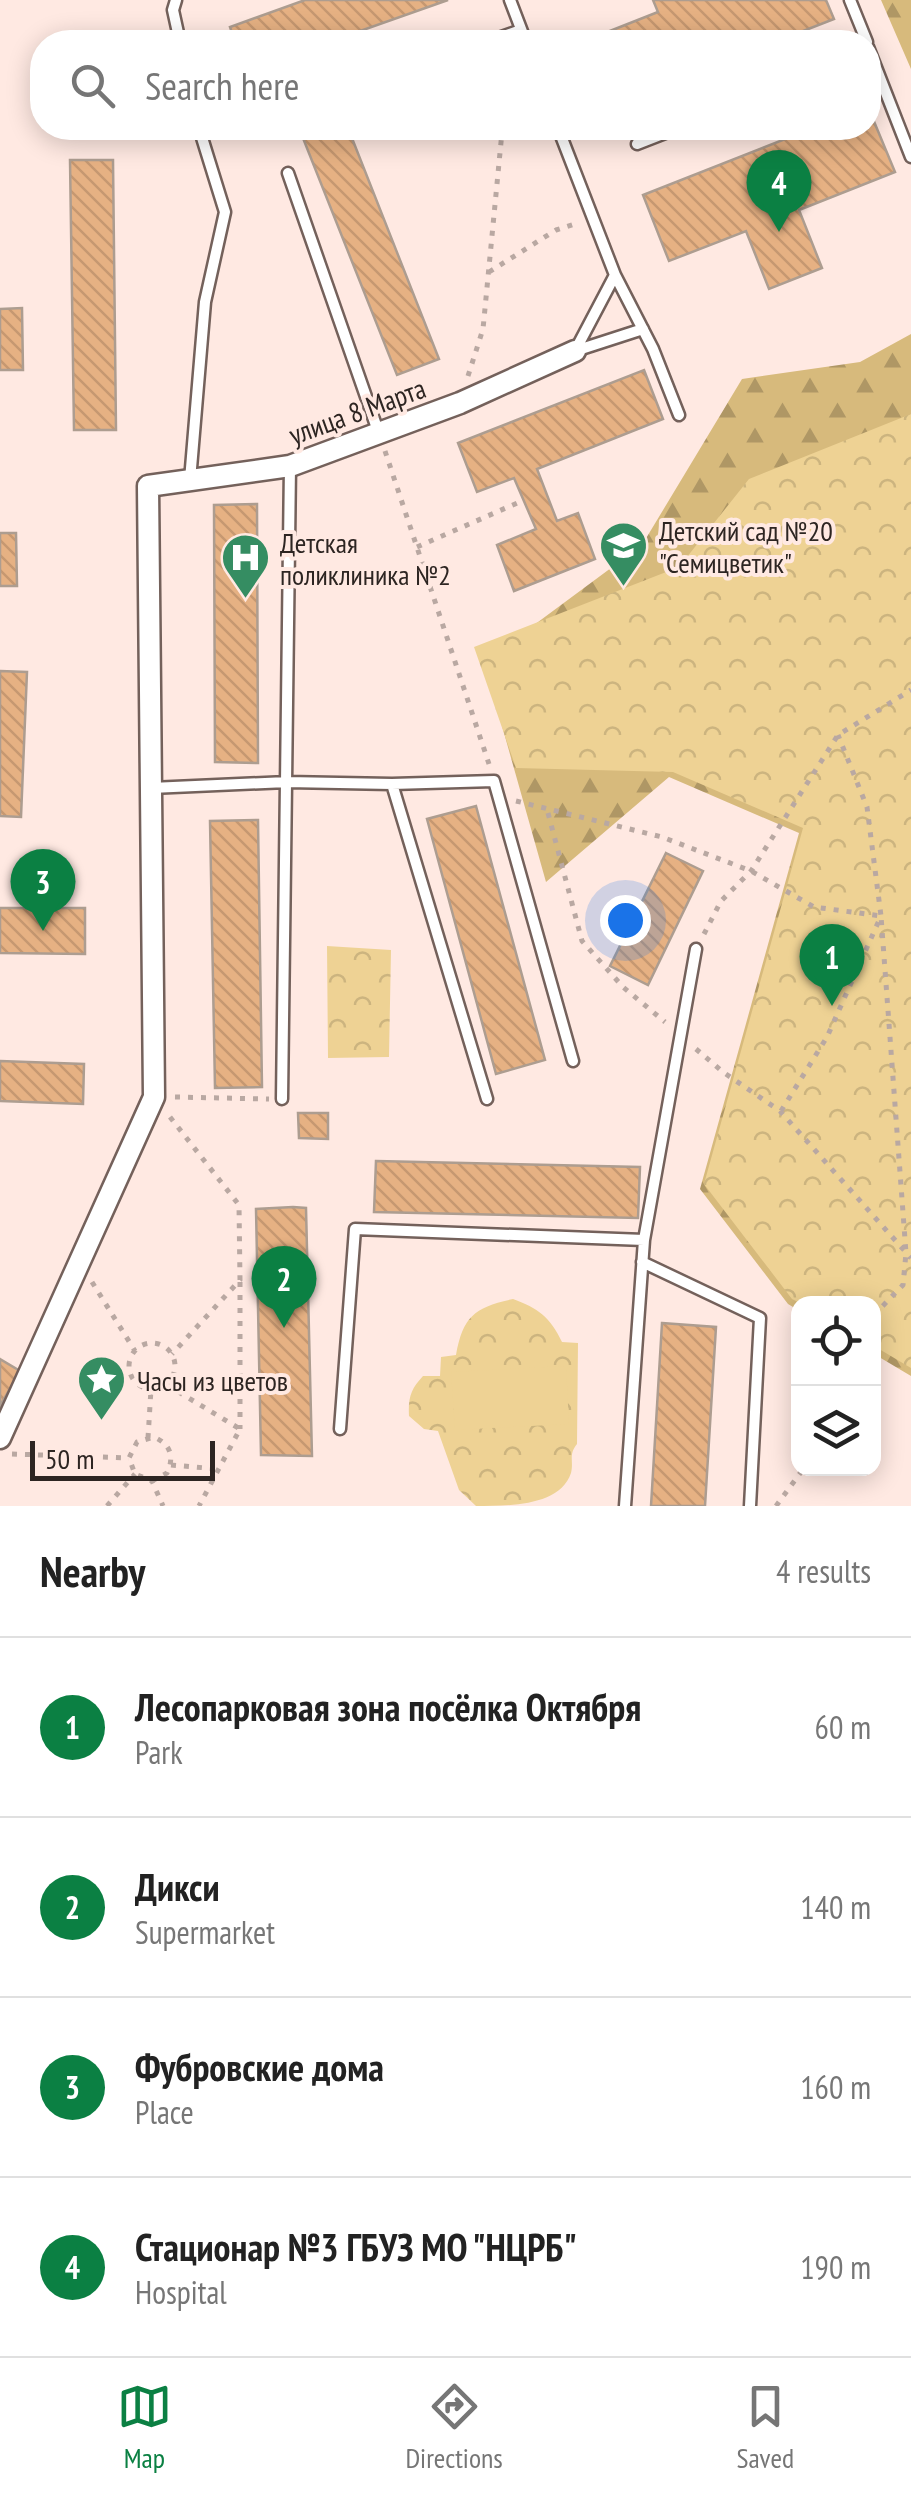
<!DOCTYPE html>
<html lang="en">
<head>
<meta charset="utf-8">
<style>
	:root { --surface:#fff; --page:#f2f2f2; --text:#222; --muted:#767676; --line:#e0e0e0; --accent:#0b8043 }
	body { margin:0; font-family:"PT Sans Narrow",sans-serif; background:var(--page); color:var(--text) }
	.controls { position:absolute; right:30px; bottom:30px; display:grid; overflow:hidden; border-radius:20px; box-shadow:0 5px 25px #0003 }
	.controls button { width:90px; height:90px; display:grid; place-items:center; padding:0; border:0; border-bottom:2px solid var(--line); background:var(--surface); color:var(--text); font:50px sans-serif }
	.scale { position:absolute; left:30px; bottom:25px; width:185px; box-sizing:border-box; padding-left:10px; border:5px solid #2d2522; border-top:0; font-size:28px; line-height:35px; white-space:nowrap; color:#2d2522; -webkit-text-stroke:8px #ffe9e2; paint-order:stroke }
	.you { position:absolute; left:625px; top:920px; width:35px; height:35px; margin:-25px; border:8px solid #fff; border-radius:50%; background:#1a73e8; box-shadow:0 0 0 15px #1a73e833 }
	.badge { display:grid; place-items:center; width:65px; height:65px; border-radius:50%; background:var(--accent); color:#fff; font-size:32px; font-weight:700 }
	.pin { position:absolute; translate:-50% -82px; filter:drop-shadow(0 2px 5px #0008) }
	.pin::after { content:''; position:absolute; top:52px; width:35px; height:30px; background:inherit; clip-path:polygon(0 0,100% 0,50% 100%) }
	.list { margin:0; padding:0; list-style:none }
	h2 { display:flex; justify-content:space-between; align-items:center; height:130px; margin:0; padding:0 40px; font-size:42px }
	h2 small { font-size:32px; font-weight:400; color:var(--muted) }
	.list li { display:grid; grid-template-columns:65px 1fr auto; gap:30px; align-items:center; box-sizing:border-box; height:180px; padding:0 40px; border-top:2px solid var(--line) }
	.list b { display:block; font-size:38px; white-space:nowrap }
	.list p { margin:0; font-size:32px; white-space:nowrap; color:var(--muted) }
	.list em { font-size:32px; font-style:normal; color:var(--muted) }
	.icon { flex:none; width:55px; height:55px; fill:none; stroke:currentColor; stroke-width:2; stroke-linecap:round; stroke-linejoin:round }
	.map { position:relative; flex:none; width:911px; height:1506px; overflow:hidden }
	.search { position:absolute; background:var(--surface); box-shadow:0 5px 25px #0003; left:30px; right:30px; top:30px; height:110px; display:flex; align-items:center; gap:25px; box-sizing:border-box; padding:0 35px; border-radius:40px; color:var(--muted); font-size:38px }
	.sheet { height:850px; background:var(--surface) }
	nav { display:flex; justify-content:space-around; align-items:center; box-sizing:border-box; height:140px; border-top:2px solid var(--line); background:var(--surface); font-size:28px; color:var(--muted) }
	nav a { display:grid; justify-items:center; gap:5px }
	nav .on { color:var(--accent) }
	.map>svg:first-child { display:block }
	.forest { fill:url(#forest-firs) }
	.park { fill:url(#park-crowns) }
	.pitch { fill:#eed294 }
	.building { fill:url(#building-back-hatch); stroke:#ad9d90; stroke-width:2.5 }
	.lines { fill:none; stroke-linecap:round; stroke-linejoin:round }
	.lane-casing { stroke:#74615b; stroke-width:15 }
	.street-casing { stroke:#74615b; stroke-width:25 }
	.path { stroke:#b9a8a2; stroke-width:5; stroke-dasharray:5 8; stroke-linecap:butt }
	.lane { stroke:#fff; stroke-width:10 }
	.street { stroke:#fff; stroke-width:20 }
	.labels { text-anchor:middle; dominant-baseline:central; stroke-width:8; stroke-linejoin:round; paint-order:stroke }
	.street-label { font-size:28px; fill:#2d2522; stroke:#ffe9e2 }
	.poi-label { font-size:28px; fill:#2d2522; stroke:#ffe9e2; text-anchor:start }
</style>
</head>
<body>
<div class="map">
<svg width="911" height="1506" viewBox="0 0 911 1506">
	<defs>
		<pattern id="forest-firs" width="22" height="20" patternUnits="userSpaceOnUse" patternTransform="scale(2.5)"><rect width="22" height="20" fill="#d7ba7c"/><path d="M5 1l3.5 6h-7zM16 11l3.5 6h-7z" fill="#af9765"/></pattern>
		<pattern id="park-crowns" width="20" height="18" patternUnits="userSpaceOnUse" patternTransform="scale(2.5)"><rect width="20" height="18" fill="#eed294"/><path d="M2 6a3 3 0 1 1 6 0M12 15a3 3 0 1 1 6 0" fill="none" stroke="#ccb47f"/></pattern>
		<pattern id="building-back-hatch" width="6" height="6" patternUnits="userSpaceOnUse" patternTransform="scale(2.5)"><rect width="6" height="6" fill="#e6b183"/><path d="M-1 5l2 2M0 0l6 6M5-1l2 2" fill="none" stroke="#c69871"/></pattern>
	</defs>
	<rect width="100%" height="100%" fill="#ffe9e2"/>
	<!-- forest -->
	<path class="forest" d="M881,0H911V69Z
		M911,334V1376L874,1354V1304H798V1310L788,1304L700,1189L799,833L669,777L546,882L484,662L642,545L742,379L860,362Z"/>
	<!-- park -->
	<path class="park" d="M911,414V1368L874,1346V1304L800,1303L792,1299L704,1184L803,828L673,772L516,768L474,647L679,567L749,479Z
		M327,946L391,950L389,1057L328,1058Z
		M513,1299C538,1308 550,1317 562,1342L578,1343L577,1444C568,1455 574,1461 571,1473C560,1506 510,1506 476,1506L459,1490L438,1431L424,1429L409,1416C408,1397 411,1389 423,1376H440L441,1357L456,1355C463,1316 475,1307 513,1299Z"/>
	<!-- pitch -->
	<path class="pitch" d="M566,1366L569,1424L455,1430L451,1372Z"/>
	<!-- building -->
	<path class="building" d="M305,0H448L329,42H235L230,27Z
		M653,0H826L834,19L775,42H582L658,12Z
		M868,107L895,172L799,210L822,268L769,289L746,231L669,261L643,195L813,128H868Z
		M299,128H348L439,359L397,375Z
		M70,160H113L116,430H74Z
		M22,308L23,370H0V309Z
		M644,370L663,419L537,469L557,521L578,513L595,559L514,591L497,545L536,529L514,478L477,492L458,443Z
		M257,504L258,763L215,762L214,505Z
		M0,533H16L17,586H0Z
		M0,671L27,672L21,817L0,816Z
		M476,806L545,1060L496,1074L427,819Z
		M258,820L262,1087L215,1088L210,821Z
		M666,853L703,871L648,985L610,966Z
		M0,908H85V954L0,953Z
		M0,1061L84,1064L83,1104L0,1101Z
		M298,1113H328V1139L299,1138Z
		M376,1161L640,1167L638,1218L374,1212Z
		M293,1207L306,1208L312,1456L261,1455L256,1209Z
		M662,1323L716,1327L705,1506H651Z
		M0,1359L20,1371L0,1406Z"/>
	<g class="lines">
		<defs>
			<path id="lane" d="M176,0L173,10L180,42
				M510,0L526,42
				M850,0L867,42
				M487,42L521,30
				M868,47L911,157
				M558,128L615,275L653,349L679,415
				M637,144L678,128
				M288,173L378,431
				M575,351L615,275
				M575,351L643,329
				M190,480L205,302L225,212L199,128
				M392,784L494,781L573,1061
				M151,788L287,782L392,784L487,1099
				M282,1099L290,466
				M644,1240L696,949
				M642,1262L760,1318L750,1506
				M340,1429L355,1229L644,1240L625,1506"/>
			<path id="street" d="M0,1438L154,1097L148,486L290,466L460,403L575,351"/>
		</defs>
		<!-- lane casing -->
		<use href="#lane" class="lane-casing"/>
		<!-- street casing -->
		<use href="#street" class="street-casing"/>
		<!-- path -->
		<path class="path" d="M489,272L556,230L578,223
			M468,376L483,329L502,132L512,128
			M385,451L489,764
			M417,547L524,500
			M516,801L662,837L751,871L814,907L881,916L906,1253L903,1285L874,1315
			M548,813L582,941L623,987L665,1022
			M704,934L721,901L751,871L838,735L911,690
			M696,1049L723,1072L780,1111L911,1258
			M175,1097L269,1099
			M781,1111L827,1037L881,916L867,807L838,735
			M170,1117L239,1205L240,1280L172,1354
			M92,1282L135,1351
			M240,1282V1429
			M129 1366a23 23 0 1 1 46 0a23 23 0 1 1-46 0Z
			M167,1385L240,1429L199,1506
			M148,1438L151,1389
			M12,1454L129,1458
			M171,1465L218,1469
			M152,1481L167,1473C175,1456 170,1444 154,1437L137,1442L129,1458L135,1474L152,1481L163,1506
			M107,1506L135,1474
			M776,1506L804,1468"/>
		<!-- lane -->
		<use href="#lane" class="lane"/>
		<!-- street -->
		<use href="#street" class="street"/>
	</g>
	<!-- icons -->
	<defs>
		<symbol id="school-pin" viewBox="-11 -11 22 30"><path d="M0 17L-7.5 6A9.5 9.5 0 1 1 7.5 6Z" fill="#358d62" stroke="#ffe9e2"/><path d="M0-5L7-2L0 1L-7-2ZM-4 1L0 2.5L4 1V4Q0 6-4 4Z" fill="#fff"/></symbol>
		<symbol id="hospital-pin" viewBox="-11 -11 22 30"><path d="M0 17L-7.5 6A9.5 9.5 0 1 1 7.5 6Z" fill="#358d62" stroke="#ffe9e2"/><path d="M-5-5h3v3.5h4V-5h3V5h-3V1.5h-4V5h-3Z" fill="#fff"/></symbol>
		<symbol id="sight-pin" viewBox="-11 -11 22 30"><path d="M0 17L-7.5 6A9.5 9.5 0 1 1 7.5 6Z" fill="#358d62" stroke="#ffe9e2"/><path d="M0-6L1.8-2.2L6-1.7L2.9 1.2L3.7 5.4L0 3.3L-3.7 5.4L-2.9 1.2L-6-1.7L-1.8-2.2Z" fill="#fff"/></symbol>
	</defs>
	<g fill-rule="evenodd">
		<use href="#school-pin" x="596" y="518" width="55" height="75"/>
		<use href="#hospital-pin" x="218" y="530" width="55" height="75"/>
		<use href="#sight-pin" x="74" y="1352" width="55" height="75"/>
	</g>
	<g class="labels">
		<!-- street labels -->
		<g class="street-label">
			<text transform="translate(357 411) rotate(-20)">улица 8 Марта</text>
		</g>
		<!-- poi labels -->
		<g class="poi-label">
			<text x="659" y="530">Детский сад №20<tspan x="659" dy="32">"Семицветик"</tspan></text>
			<text x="280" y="542">Детская<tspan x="280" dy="32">поликлиника №2</tspan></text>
			<text x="137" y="1380">Часы из цветов</text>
		</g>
	</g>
</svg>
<div class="controls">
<button><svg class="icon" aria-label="locate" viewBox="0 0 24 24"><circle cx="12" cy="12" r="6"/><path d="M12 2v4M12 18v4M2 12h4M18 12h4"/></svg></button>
<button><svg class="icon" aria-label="layers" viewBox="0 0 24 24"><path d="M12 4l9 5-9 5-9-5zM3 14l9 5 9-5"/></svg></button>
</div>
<div class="scale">50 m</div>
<div class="you"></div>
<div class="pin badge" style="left:832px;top:1006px">1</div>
<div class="pin badge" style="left:284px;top:1328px">2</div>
<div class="pin badge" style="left:43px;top:931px">3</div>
<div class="pin badge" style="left:779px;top:232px">4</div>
<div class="search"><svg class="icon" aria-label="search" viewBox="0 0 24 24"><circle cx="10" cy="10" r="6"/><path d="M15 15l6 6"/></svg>Search here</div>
</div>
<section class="sheet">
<h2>Nearby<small>4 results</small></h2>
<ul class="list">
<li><span class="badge">1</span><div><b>Лесопарковая зона посёлка Октября</b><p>Park</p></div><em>60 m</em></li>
<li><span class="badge">2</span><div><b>Дикси</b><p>Supermarket</p></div><em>140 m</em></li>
<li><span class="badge">3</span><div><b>Фубровские дома</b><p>Place</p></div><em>160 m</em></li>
<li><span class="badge">4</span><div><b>Стационар №3 ГБУЗ МО &quot;НЦРБ&quot;</b><p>Hospital</p></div><em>190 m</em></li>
</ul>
</section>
<nav>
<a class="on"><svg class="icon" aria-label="map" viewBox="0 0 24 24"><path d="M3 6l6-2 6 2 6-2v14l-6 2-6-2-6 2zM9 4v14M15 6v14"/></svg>Map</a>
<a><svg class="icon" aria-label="directions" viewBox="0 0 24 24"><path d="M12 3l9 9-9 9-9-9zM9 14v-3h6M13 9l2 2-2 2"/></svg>Directions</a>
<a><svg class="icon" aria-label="saved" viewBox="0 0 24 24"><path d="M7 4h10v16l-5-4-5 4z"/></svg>Saved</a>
</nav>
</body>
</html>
